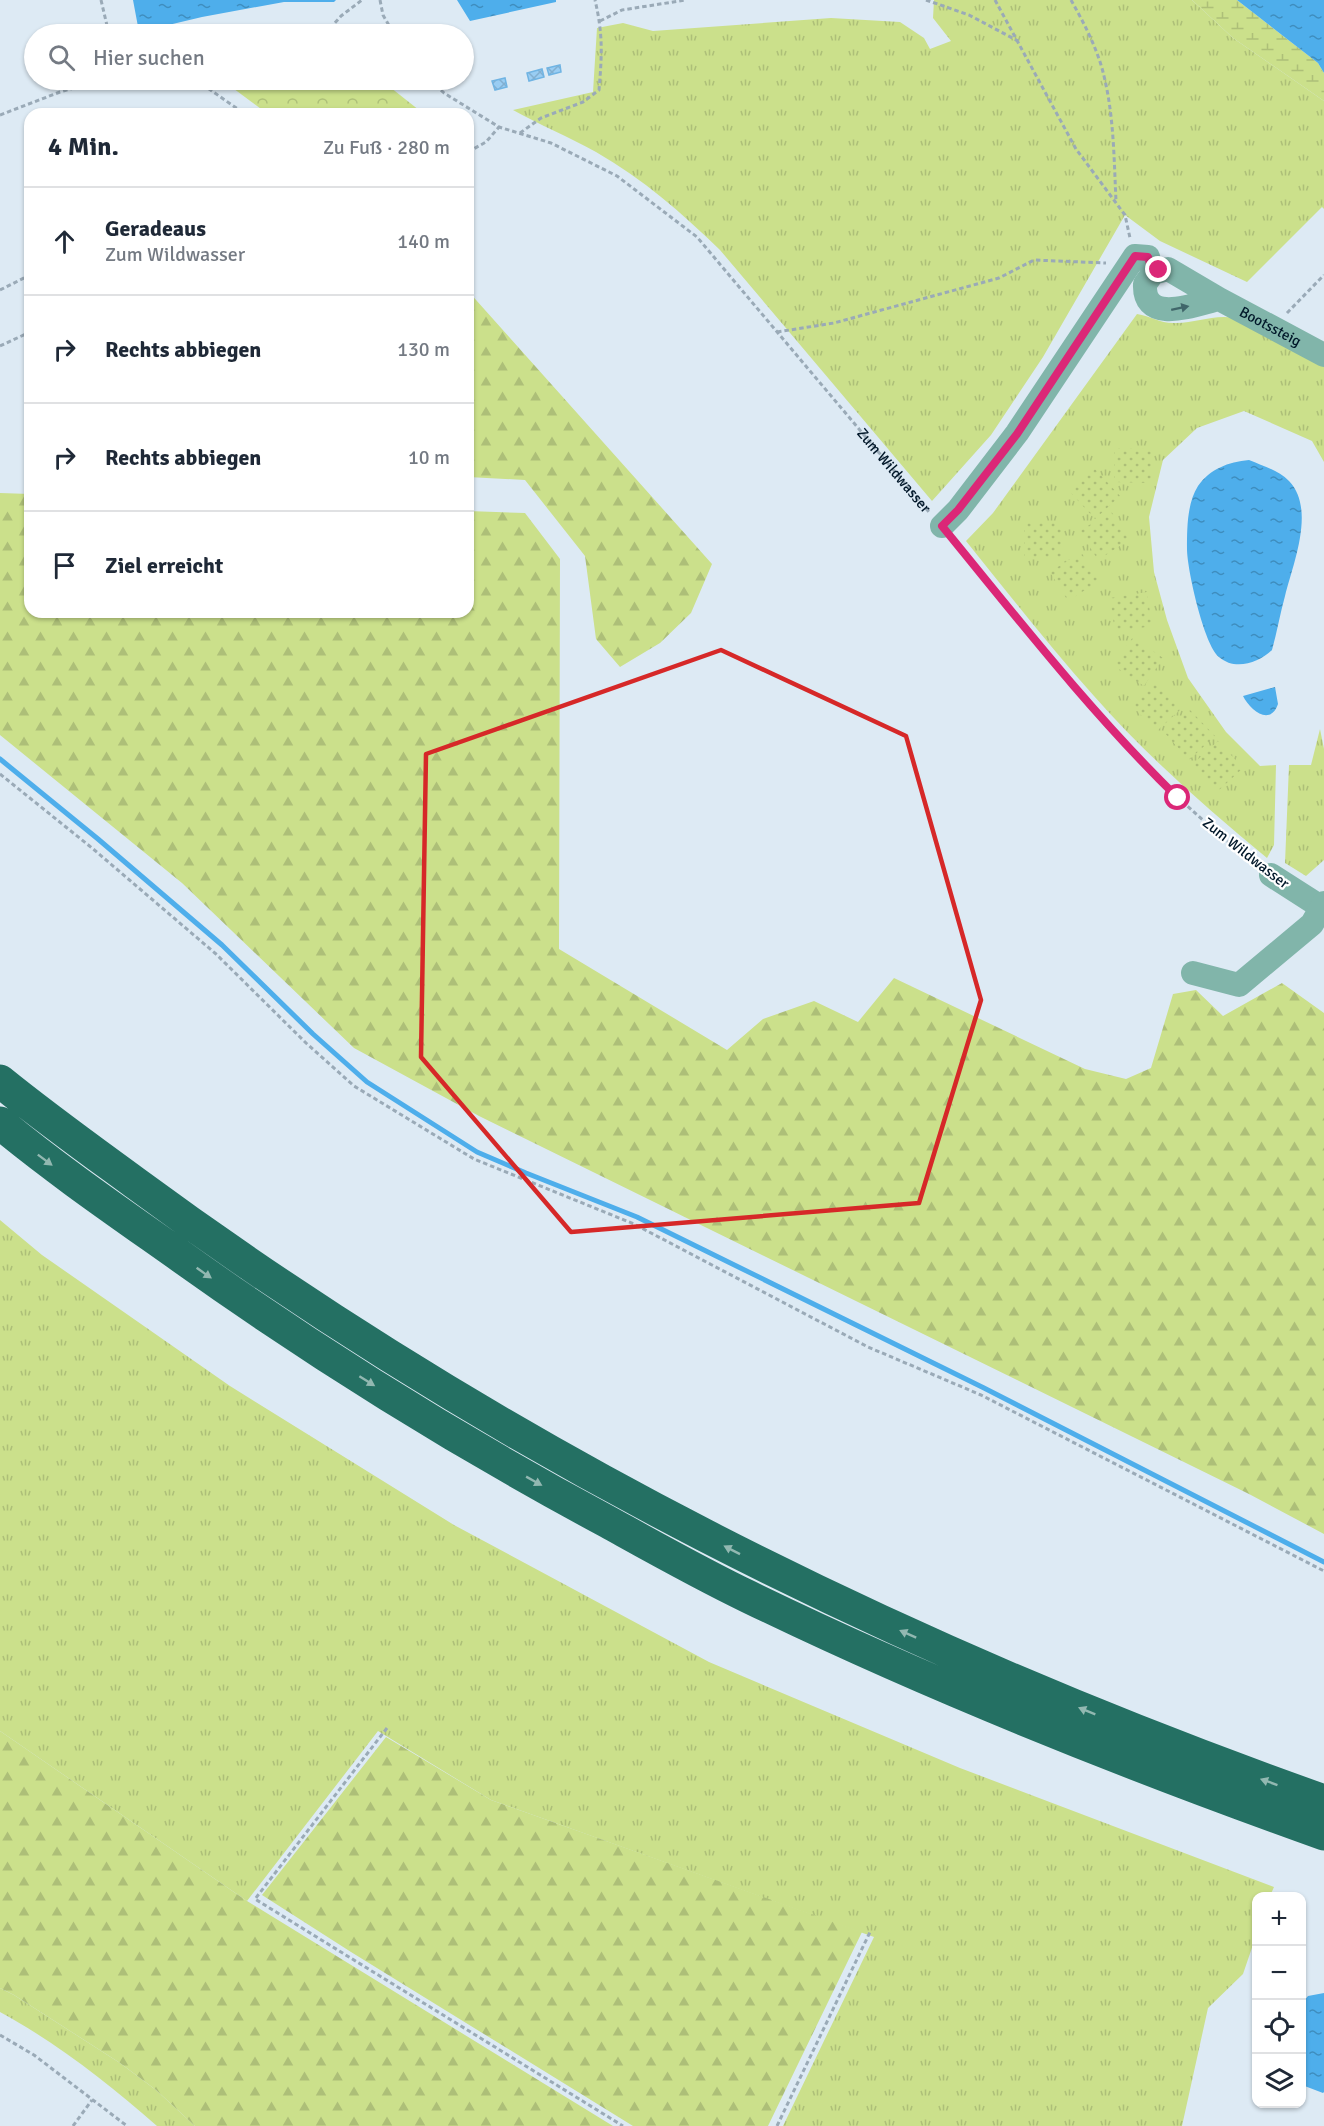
<!DOCTYPE html>
<html lang="de">
<head>
<meta charset="utf-8">
<style>
	:root { --surface:#fff; --page:#f6f6f7; --text:#1f2937; --muted:#747a83; --line:#e0e1e3 }
	body { margin:0; font-family:Signika,sans-serif; background:var(--page); color:var(--text) }
	.controls { position:absolute; right:18px; bottom:18px; display:grid; overflow:hidden; border-radius:12px; box-shadow:0 2px 4px #0004 }
	.controls button { width:54px; height:54px; display:grid; place-items:center; padding:0; border:0; border-bottom:2px solid var(--line); background:var(--surface); color:var(--text); font:30px sans-serif }
	.stop { position:absolute; width:18px; height:18px; margin:-14px; border:4px solid #db2777; border-radius:50%; background:#fff }
	.stop.end { background:#db2777; border-color:#fff; box-shadow:0 2px 6px #0008 }
	.list { margin:0; padding:0; list-style:none }
	h2 { display:flex; justify-content:space-between; align-items:center; height:78px; margin:0; padding:0 24px; font-size:26px }
	h2 small { font-size:20px; font-weight:400; color:var(--muted) }
	.list li { display:grid; grid-template-columns:39px 1fr auto; gap:18px; align-items:center; box-sizing:border-box; height:108px; padding:0 24px; border-top:2px solid var(--line) }
	.list b { display:block; font-size:22px; white-space:nowrap }
	.list p { margin:0; font-size:20px; white-space:nowrap; color:var(--muted) }
	.list em { font-size:20px; font-style:normal; color:var(--muted) }
	.icon { flex:none; width:33px; height:33px; fill:none; stroke:currentColor; stroke-width:2; stroke-linecap:round; stroke-linejoin:round }
	.map { position:relative; flex:none; width:1324px; height:2126px; overflow:hidden }
	.search { position:absolute; background:var(--surface); box-shadow:0 2px 4px #0004; left:24px; top:24px; width:450px; height:66px; display:flex; align-items:center; gap:15px; box-sizing:border-box; padding:0 21px; border-radius:33px; color:var(--muted); font-size:22px }
	.panel { position:absolute; background:var(--surface); box-shadow:0 2px 4px #0004; left:24px; top:108px; width:450px; height:510px; border-radius:18px }
	.map>svg:first-child { display:block }
	.grass { fill:url(#grass-tufts) }
	.forest { fill:url(#forest-firs) }
	.wetland { fill:url(#wetland-marsh) }
	.park { fill:url(#park-crowns) }
	.garden { fill:url(#garden-dots) }
	.water { fill:url(#water-ripples) }
	.lines { fill:none; stroke-linecap:round; stroke-linejoin:round }
	.stream { stroke:#4eaeeb; stroke-width:5 }
	.building { fill:url(#building-cross-hatch); stroke:#70b4e3; stroke-width:1.5 }
	.path { stroke:#9aaab7; stroke-width:3; stroke-dasharray:4.5 3; stroke-linecap:butt }
	.minor { stroke:#81b5aa; stroke-width:24 }
	.highway { stroke:#247063; stroke-width:33 }
	.oneway { fill:#40666a }
	.oneway2 { fill:#92b8b1 }
	.route { stroke:#db2777; stroke-width:8 }
	.marked { fill:none; stroke:#d62828; stroke-width:4.5; stroke-linejoin:round }
	.labels { text-anchor:middle; dominant-baseline:central; stroke-width:4.5; stroke-linejoin:round; paint-order:stroke }
	.street-label { font-size:15px; fill:#001729; stroke:#fff }
</style>
</head>
<body>
<div class="map">
<svg width="1324" height="2126" viewBox="0 0 1324 2126">
	<defs>
		<pattern id="grass-tufts" width="24" height="20" patternUnits="userSpaceOnUse" patternTransform="scale(1.5)"><rect width="24" height="20" fill="#cbe08b"/><path d="M3 7l-1-3M5 7V3M7 7l1-3M15 17l-1-3M17 17v-4M19 17l1-3" fill="none" stroke="#adbf78"/></pattern>
		<pattern id="forest-firs" width="22" height="20" patternUnits="userSpaceOnUse" patternTransform="scale(1.5)"><rect width="22" height="20" fill="#cbe08b"/><path d="M5 1l3.5 6h-7zM16 11l3.5 6h-7z" fill="#adbf78"/></pattern>
		<pattern id="wetland-marsh" width="20" height="14" patternUnits="userSpaceOnUse" patternTransform="scale(1.5)"><rect width="20" height="14" fill="#cbe08b"/><path d="M1 5h8M5 5V1M11 12h8M15 12V8" fill="none" stroke="#adbf78"/></pattern>
		<pattern id="park-crowns" width="20" height="18" patternUnits="userSpaceOnUse" patternTransform="scale(1.5)"><rect width="20" height="18" fill="#cbe08b"/><path d="M2 6a3 3 0 1 1 6 0M12 15a3 3 0 1 1 6 0" fill="none" stroke="#adbf78"/></pattern>
		<pattern id="garden-dots" width="8" height="8" patternUnits="userSpaceOnUse" patternTransform="scale(1.5)"><rect width="8" height="8" fill="#cbe08b"/><path d="M2 2h.1M6 6h.1" fill="none" stroke="#adbf78" stroke-width="1.8" stroke-linecap="round"/></pattern>
		<pattern id="water-ripples" width="26" height="14" patternUnits="userSpaceOnUse" patternTransform="scale(1.5)"><rect width="26" height="14" fill="#4eaeeb"/><path d="M2 4q2-2 4 0t4 0M15 11q2-2 4 0t4 0" fill="none" stroke="#3e8dbe"/></pattern>
		<pattern id="building-cross-hatch" width="8" height="8" patternUnits="userSpaceOnUse" patternTransform="scale(1.5)"><rect width="8" height="8" fill="#99cdf3"/><path d="M0 0l8 8M0 8l8-8" fill="none" stroke="#82afd0"/></pattern>
	</defs>
	<rect width="100%" height="100%" fill="#ddeaf4"/>
	<!-- grass -->
	<path class="grass" d="M934,0H1192L1233,38L1324,101V209L1322,207L1247,282L1160,241L1125,215L1043,357L991,435L932,501L720,250C682,213 643,179 596,152C569,137 540,125 513,110L593,92L597,28L623,23L653,31L831,18L900,22L924,38L930,49L951,41L933,18Z
		M1137,314C1150,316 1160,323 1173,323C1195,324 1212,314 1235,318L1324,365V462L1312,441L1244,411L1197,428L1163,460L1149,517L1154,572L1167,620L1188,678L1226,732L1260,766L1276,765L1274,845L1267,858C1206,808 1146,755 1094,696C1049,646 1008,593 966,541L993,513Z
		M1320,729L1324,749V860L1306,876L1285,863L1289,765H1311Z
		M0,1220L42,1255L230,1386L454,1525L709,1662L960,1768L1274,1887L1270,1896H1256V1936L1243,1974L1208,2008L1182,2126H783L874,1937L491,1800L378,1731L247,1901L0,1731Z
		M0,1988L14,1995L120,2063L156,2090L195,2126H157C108,2083 57,2043 0,2012Z"/>
	<!-- forest -->
	<path class="forest" d="M468,291L712,564L691,613L660,643L620,667L596,639L585,556L525,480L468,477Z
		M0,493L30,494V612H468V511L525,513L560,559L559,949L727,1050L763,1019L814,1001L858,1022L894,978L1085,1069L1126,1079L1151,1068L1173,994L1196,990L1223,1016L1282,983L1324,1013V1534L1249,1494L479,1116L354,1048L182,883L0,735Z
		M0,1731L247,1901L613,2126H195L156,2090L120,2063L14,1995L0,1988Z
		M386,1737L491,1800L862,1932L768,2126H633L351,1952L262,1895Z"/>
	<!-- wetland -->
	<path class="wetland" d="M1192,0H1237L1318,63L1324,73V101L1233,38Z"/>
	<!-- park -->
	<path class="park" d="M222,80H381L424,114H268Z"/>
	<!-- garden -->
	<path class="garden" d="M1114,448L1151,449V483L1114,482Z
		M1095,469L1120,496L1095,519L1070,492Z
		M1111,511L1129,540L1098,560L1080,531Z
		M1024,523H1061V558L1024,557Z
		M1081,552L1099,581L1068,601L1050,572Z
		M1147,592L1152,626L1115,632L1110,598Z
		M1133,637L1163,658L1144,686L1113,665Z
		M1156,681L1181,709L1156,732L1131,704Z
		M1189,709L1215,736L1189,760L1164,732Z
		M1218,741L1243,768L1218,791L1193,764Z"/>
	<!-- water -->
	<path class="water" d="M133,0H336L334,2H284L202,17L139,32Z
		M457,0H556V2L470,21Z
		M1237,0H1324V73L1318,63Z
		M1249,460C1263,466 1278,470 1289,481C1316,509 1293,564 1285,596C1280,614 1277,632 1272,650C1258,663 1235,671 1219,657C1204,645 1187,569 1187,549C1187,529 1187,503 1198,486C1210,469 1228,462 1249,460Z
		M1275,687L1278,704C1270,727 1250,710 1243,696Z
		M1324,1993V2092L1323,2093L1302,2085V2003L1308,1996Z"/>
	<g class="lines">
		<!-- stream -->
		<path class="stream" d="M0,759L98,839L222,945L313,1034L367,1082L477,1152L526,1173L637,1217L984,1388L1324,1562"/>
	</g>
	<!-- building -->
	<path class="building" d="M560,65L561,72L549,75L547,68Z
		M542,69L544,77L529,81L527,73Z
		M505,78L507,87L495,90L492,81Z"/>
	<g class="lines">
		<!-- path -->
		<g class="path">
			<path d="M101,0L109,34"/>
			<path d="M380,0L383,15L394,34"/>
			<path d="M926,0L969,15L1018,41"/>
			<path d="M995,0L1076,149L1125,215L1130,238"/>
			<path d="M1071,0C1084,23 1098,50 1104,76C1114,117 1114,160 1116,201"/>
			<path d="M600,21L622,10L686,0"/>
			<path d="M325,34L341,16L362,0"/>
			<path d="M196,80L245,114"/>
			<path id="s1" d="M430,80L444,93L499,127L551,143L617,176L697,237L929,512"/>
			<path d="M0,115L60,92L102,80"/>
			<path d="M520,133L541,118L583,102L599,90C602,55 603,34 595,0"/>
			<path d="M468,152L486,142L499,127"/>
			<path d="M0,290L30,275"/>
			<path d="M1287,313L1324,275"/>
			<path d="M777,332L834,323L999,278L1034,260L1106,263"/>
			<path d="M0,346L30,332"/>
			<path d="M955,542C1048,656 1137,773 1255,863"/>
			<path d="M0,774L92,848L216,954L306,1043L354,1086L474,1159L634,1224L868,1347L981,1395L1324,1571"/>
			<path d="M387,1728L255,1899L623,2126"/>
			<path d="M0,2035L34,2055L127,2126"/>
			<path d="M73,2126L92,2100"/>
			<path d="M777,2126L871,1930"/>
		</g>
		<!-- minor -->
		<g class="minor">
			<path id="s2" d="M1219,299C1196,304 1143,326 1145,284L1153,273L1168,269L1219,299L1324,355"/>
			<path d="M942,526L958,510L1017,433L1135,256L1148,257L1153,273"/>
			<path d="M1271,875L1324,909"/>
			<path d="M1193,973L1239,985L1312,924L1324,903"/>
		</g>
		<!-- highway -->
		<path class="highway" d="M0,1081C43,1116 89,1149 134,1182C499,1451 897,1650 1324,1801
			M0,1123C58,1171 121,1214 183,1258C319,1355 461,1443 608,1522C655,1548 701,1574 749,1597C936,1688 1128,1764 1324,1834"/>
	</g>
	<!-- one-way arrows -->
	<defs><path id="oneway-solid" d="M-6-.8H1V-3.2L6.5 0L1 3.2V.8H-6Z" transform="scale(1.5)"/></defs>
	<use class="oneway" href="#oneway-solid" transform="translate(1180 308) rotate(-12)"/>
	<g class="oneway2">
		<use href="#oneway-solid" transform="translate(45 1160) rotate(37)"/>
		<use href="#oneway-solid" transform="translate(204 1273) rotate(35)"/>
		<use href="#oneway-solid" transform="translate(367 1381) rotate(32)"/>
		<use href="#oneway-solid" transform="translate(534 1481) rotate(29)"/>
		<use href="#oneway-solid" transform="translate(732 1550) rotate(-153)"/>
		<use href="#oneway-solid" transform="translate(908 1634) rotate(-156)"/>
		<use href="#oneway-solid" transform="translate(1087 1711) rotate(-158)"/>
		<use href="#oneway-solid" transform="translate(1269 1782) rotate(-160)"/>
	</g>
	<g class="lines">
		<!-- route -->
		<path class="route" d="M1159,270L1153,273L1148,257L1135,256L1017,434L958,510L942,526C1018,619 1092,714 1178,798"/>
	</g>
	<!-- marked area -->
	<path class="marked" d="M721,650L906,736L981,1000L919,1203L571,1232L421,1057L426,754Z"/>
	<g class="labels">
		<!-- street labels -->
		<g class="street-label">
			<text stroke="none"><textPath href="#s2" startOffset="238">Bootssteig</textPath></text>
			<text stroke="none"><textPath href="#s1" startOffset="618">Zum Wildwasser</textPath></text>
			<text transform="translate(1246 853) rotate(38)">Zum Wildwasser</text>
		</g>
	</g>
</svg>
<div class="controls">
<button>+</button>
<button>−</button>
<button><svg class="icon" aria-label="locate" viewBox="0 0 24 24"><circle cx="12" cy="12" r="6"/><path d="M12 2v4M12 18v4M2 12h4M18 12h4"/></svg></button>
<button><svg class="icon" aria-label="layers" viewBox="0 0 24 24"><path d="M12 4l9 5-9 5-9-5zM3 14l9 5 9-5"/></svg></button>
</div>
<div class="stop" style="left:1178px;top:798px"></div>
<div class="stop end" style="left:1159px;top:270px"></div>
<div class="search"><svg class="icon" aria-label="search" viewBox="0 0 24 24"><circle cx="10" cy="10" r="6"/><path d="M15 15l6 6"/></svg>Hier suchen</div>
<section class="panel">
<h2>4 Min.<small>Zu Fuß · 280 m</small></h2>
<ul class="list">
<li><svg class="icon" aria-label="ahead" viewBox="0 0 24 24"><path d="M12 20V5M6 11l6-6 6 6"/></svg><div><b>Geradeaus</b><p>Zum Wildwasser</p></div><em>140 m</em></li>
<li><svg class="icon" aria-label="right" viewBox="0 0 24 24"><path d="M7 20v-9h11M14 6l5 5-5 5"/></svg><div><b>Rechts abbiegen</b></div><em>130 m</em></li>
<li><svg class="icon" aria-label="right" viewBox="0 0 24 24"><path d="M7 20v-9h11M14 6l5 5-5 5"/></svg><div><b>Rechts abbiegen</b></div><em>10 m</em></li>
<li><svg class="icon" aria-label="arrive" viewBox="0 0 24 24"><path d="M6 21V4h12l-3 4 3 4H6"/></svg><div><b>Ziel erreicht</b></div></li>
</ul>
</section>
</div>
</body>
</html>
